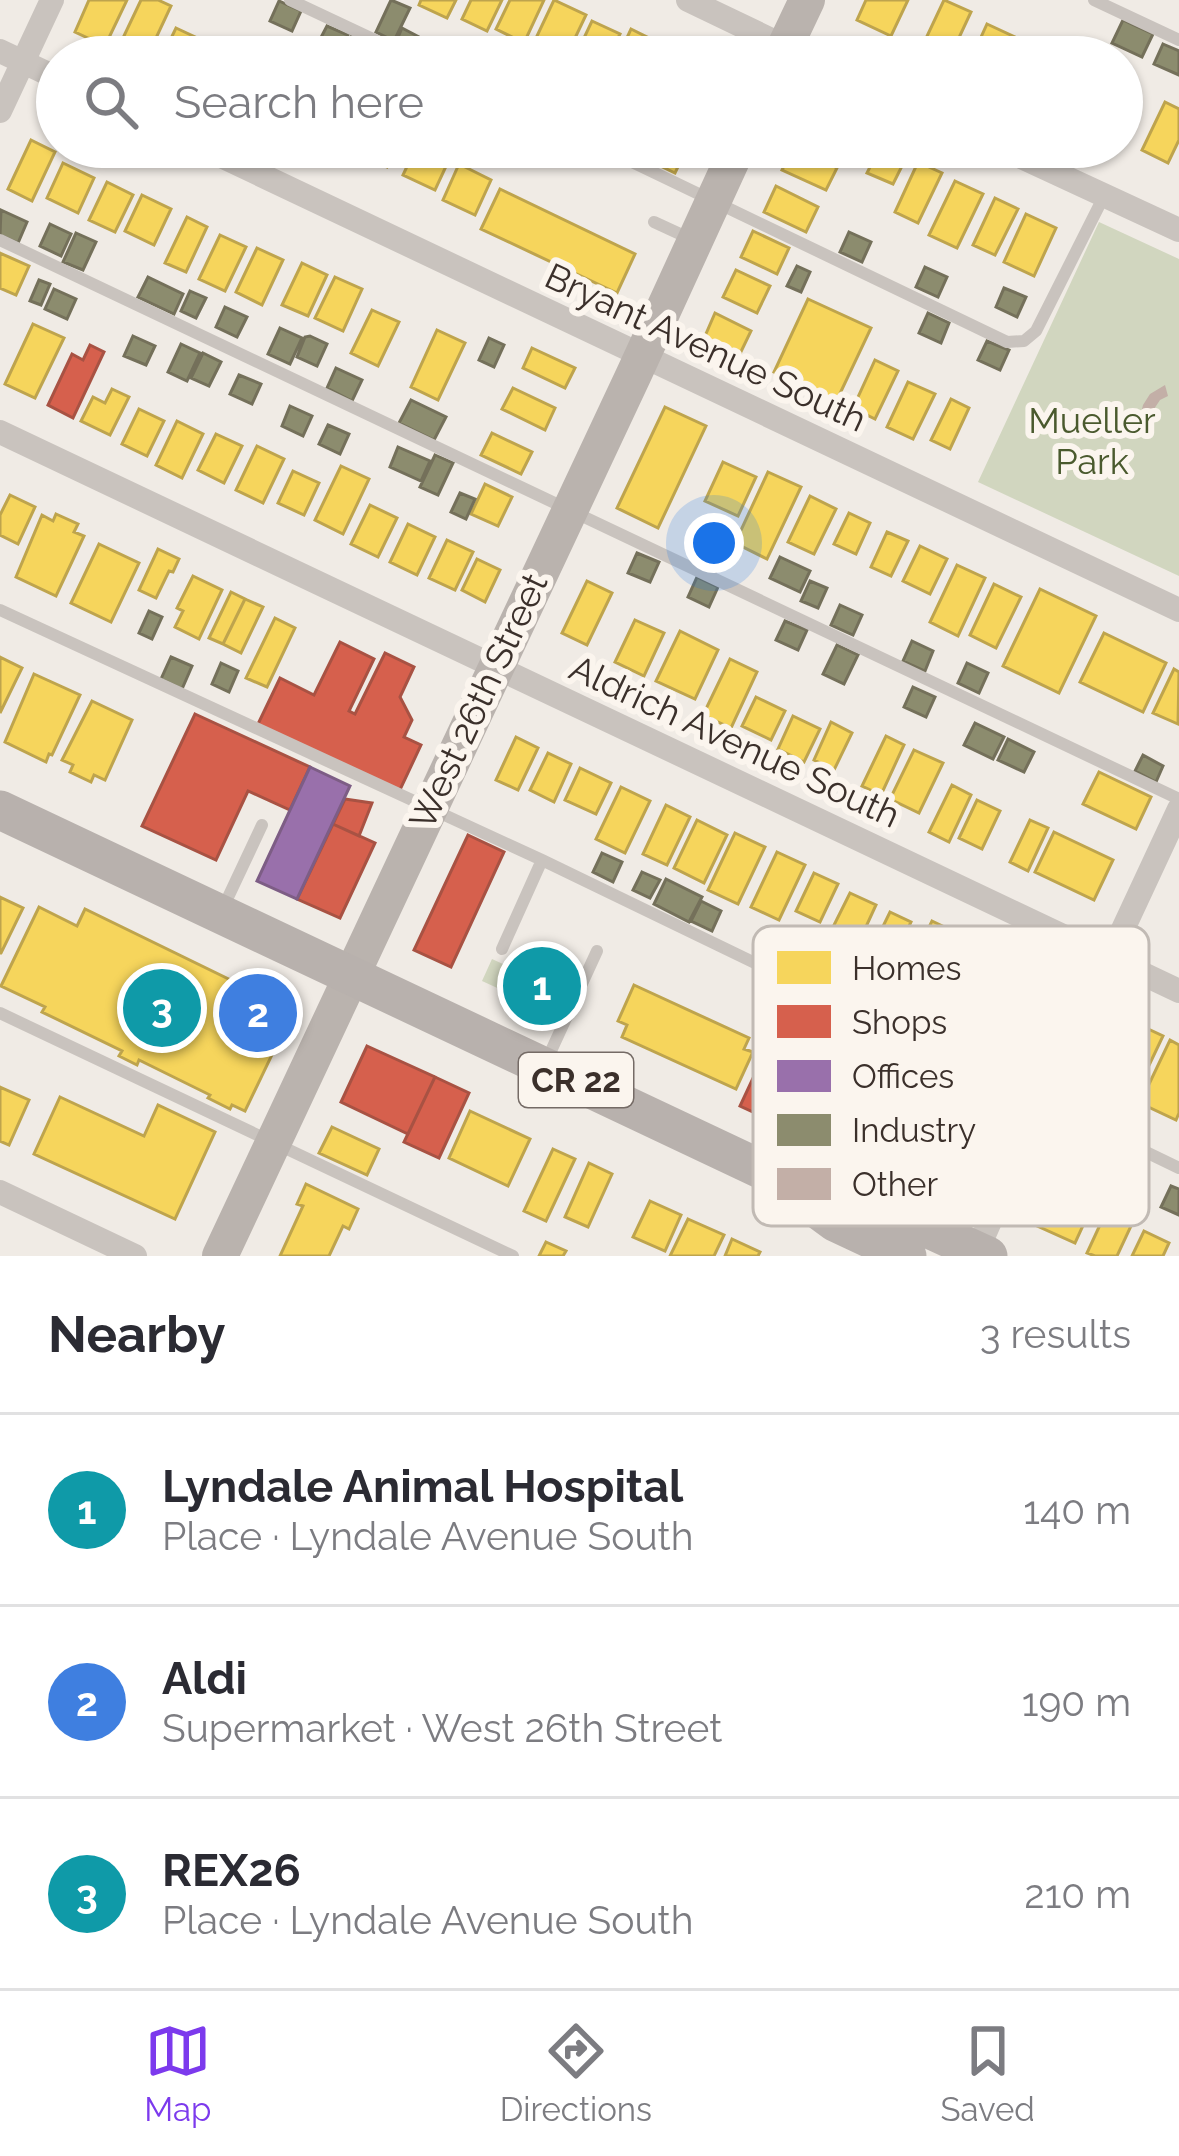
<!DOCTYPE html>
<html lang="en">
<head>
<meta charset="utf-8">
<style>
	:root { --surface:#fff; --page:#f2f2f3; --text:#2b2b33; --muted:#7c7c81; --line:#e1e1e2; --accent:#7c3aed }
	body { margin:0; font-family:Raleway,sans-serif; background:var(--page); color:var(--text) }
	.you { position:absolute; left:714px; top:543px; width:42px; height:42px; margin:-30px; border:9px solid #fff; border-radius:50%; background:#1a73e8; box-shadow:0 0 0 18px #1a73e833 }
	.badge { display:grid; place-items:center; width:78px; height:78px; border-radius:50%; background:var(--accent); color:#fff; font-size:39px; font-weight:700 }
	.pin { position:absolute; translate:-50% -50%; border:6px solid #fff; box-shadow:0 3px 12px #0006 }
	.list { margin:0; padding:0; list-style:none }
	h2 { display:flex; justify-content:space-between; align-items:center; height:156px; margin:0; padding:0 48px; font-size:51px }
	h2 small { font-size:39px; font-weight:400; color:var(--muted) }
	.list li { display:grid; grid-template-columns:78px 1fr auto; gap:36px; align-items:center; box-sizing:border-box; height:192px; padding:0 48px; border-top:3px solid var(--line) }
	.list b { display:block; font-size:45px; white-space:nowrap }
	.list p { margin:0; font-size:39px; white-space:nowrap; color:var(--muted) }
	.list em { font-size:39px; font-style:normal; color:var(--muted) }
	.icon { flex:none; width:66px; height:66px; fill:none; stroke:currentColor; stroke-width:2; stroke-linecap:round; stroke-linejoin:round }
	.map { position:relative; flex:none; width:1179px; height:1256px; overflow:hidden }
	.search { position:absolute; background:var(--surface); box-shadow:0 3px 9px #0004; left:36px; right:36px; top:36px; height:132px; display:flex; align-items:center; gap:30px; box-sizing:border-box; padding:0 42px; border-radius:66px; color:var(--muted); font-size:45px }
	.sheet { height:732px; background:var(--surface) }
	nav { display:flex; justify-content:space-around; align-items:center; box-sizing:border-box; height:168px; border-top:3px solid var(--line); background:var(--surface); font-size:33px; color:var(--muted) }
	nav a { display:grid; justify-items:center; gap:6px }
	nav .on { color:var(--accent) }
	.map>svg:first-child { display:block }
	.green { fill:#d1d6bf }
	.homes { fill:#f6d55c; stroke:#bea44d; stroke-width:3 }
	.shops { fill:#d6604d; stroke:#a85243; stroke-width:3 }
	.offices { fill:#9970ab; stroke:#7d5d85; stroke-width:3 }
	.industry { fill:#8c8c6e; stroke:#74705a; stroke-width:3 }
	.building { fill:#c3afa7 }
	.lines { fill:none; stroke-linecap:round; stroke-linejoin:round }
	.lane { stroke:#c9c3be; stroke-width:12 }
	.street { stroke:#c9c3be; stroke-width:24 }
	.secondary { stroke:#bab3ae; stroke-width:36 }
	.primary { stroke:#b8b1ad; stroke-width:39 }
	.labels { text-anchor:middle; dominant-baseline:central; stroke-width:12; stroke-linejoin:round; paint-order:stroke }
	.shield { fill:#fbf5ee; stroke:#756b66; stroke-width:3 }
	.shield-label { font-size:33px; font-weight:bold; fill:#3b302b }
	.street-label { font-size:36px; fill:#3b302b; stroke:#fbf5ee }
	.park-label { font-size:36px; fill:#4a5a2e; stroke:#fbf5ee }
	.key { fill:#fbf5ee; stroke:#c1bab4; stroke-width:3 }
	.key-label { font-size:33px; fill:#3b302b }
</style>
</head>
<body>
<div class="map">
<svg width="1179" height="1256" viewBox="0 0 1179 1256">
	<rect width="100%" height="100%" fill="#f0ebe5"/>
	<!-- green -->
	<path class="green" d="M1099,222L1179,259V576L978,482Z
		M492,959L527,975L517,997L482,981Z"/>
	<!-- homes -->
	<path class="homes" d="M89,0H127L105,46L75,32Z
		M141,0H158L171,6L149,53L122,40Z
		M421,0H456L447,18L419,5Z
		M471,0H502L487,31L462,19Z
		M510,0H544L524,43L496,29Z
		M554,0L586,15L566,57H531L528,55Z
		M866,0H908L891,36L857,20Z
		M944,0L971,12L950,57H932L920,51Z
		M592,21L620,34L609,57H575Z
		M987,24L1017,38L1008,57H972Z
		M176,28L208,43L201,57H162Z
		M631,29L657,42L649,57H618Z
		M224,39L246,49L242,57H215Z
		M683,40L700,49L696,57H666L672,44L680,47Z
		M1165,102L1179,109V140L1168,163L1142,150Z
		M31,140L55,152L32,201L8,189Z
		M357,147H396L387,167L355,152Z
		M416,147H455L435,190L403,175Z
		M647,147H685L687,148L675,173L642,157Z
		M793,147L837,168L826,190L782,170Z
		M880,147H888L907,156L893,184L867,173Z
		M918,162L942,173L918,223L895,212Z
		M63,163L94,178L78,213L47,198Z
		M459,164L491,180L475,215L443,200Z
		M955,181L983,194L957,248L929,235Z
		M107,182L133,195L115,232L89,220Z
		M776,186L818,207L806,232L764,212Z
		M500,189L635,254L617,293L481,229Z
		M142,195L171,209L154,245L125,231Z
		M995,198L1018,209L995,255L973,245Z
		M1026,214L1056,228L1034,276L1004,262Z
		M187,217L207,227L186,272L165,263Z
		M753,231L789,248L777,274L741,257Z
		M220,235L246,247L225,291L199,279Z
		M257,248L283,260L262,305L236,292Z
		M0,253L29,266L16,295L0,288Z
		M302,263L327,275L308,316L282,305Z
		M736,270L770,286L757,313L723,297Z
		M335,277L362,289L343,331L315,318Z
		M808,299L871,328L836,402L774,372Z
		M372,310L399,322L378,366L351,353Z
		M715,313L751,331L737,360L702,343Z
		M33,324L64,338L35,398L5,384Z
		M437,330L465,343L438,400L411,387Z
		M532,348L575,368L565,388L523,368Z
		M875,360L898,371L875,419L853,408Z
		M908,382L935,394L913,439L887,427Z
		M513,388L555,408L545,430L502,409Z
		M112,389L129,397L110,435L81,421L93,397L105,403Z
		M951,399L969,408L950,449L931,440Z
		M665,407L706,426L658,528L617,508Z
		M139,409L164,421L147,456L122,444Z
		M177,421L203,434L182,478L156,465Z
		M492,433L532,452L521,474L481,455Z
		M216,434L242,446L224,483L198,470Z
		M257,446L284,459L263,503L236,490Z
		M723,462L756,477L738,516L705,501Z
		M341,466L369,479L343,534L315,520Z
		M293,471L319,483L304,515L278,503Z
		M768,472L801,487L767,559L735,543Z
		M485,484L512,497L498,526L471,514Z
		M10,495L35,507L18,544L0,535V515Z
		M810,496L836,509L814,554L788,542Z
		M370,505L397,518L378,557L351,544Z
		M849,513L870,523L856,554L834,544Z
		M56,514L78,524L74,532L84,536L56,596L16,577L42,515L53,521Z
		M408,524L435,537L417,575L390,562Z
		M887,532L908,541L891,576L871,567Z
		M447,540L473,552L455,590L429,578Z
		M99,544L139,563L111,622L71,603Z
		M920,546L947,559L930,594L903,581Z
		M158,549L179,559L173,572L169,571L156,598L139,590Z
		M477,559L500,570L485,602L462,590Z
		M957,565L985,578L958,636L930,622Z
		M193,576L222,590L199,639L175,627L183,611L177,608Z
		M587,581L612,593L587,645L562,633Z
		M994,584L1021,597L996,648L970,635Z
		M1040,589L1096,616L1059,693L1003,666Z
		M231,592L245,599L223,644L209,638Z
		M245,599L263,607L241,653L223,644Z
		M275,618L295,628L267,687L246,678Z
		M635,620L664,633L644,676L615,662Z
		M680,631L718,650L695,699L656,681Z
		M1104,633L1166,663L1143,712L1080,682Z
		M0,657L22,668L0,713Z
		M730,659L757,672L731,728L703,715Z
		M1174,669L1179,672L1178,724L1153,713Z
		M34,674L80,695L52,755L49,754L46,762L5,742Z
		M756,697L785,711L771,740L742,726Z
		M92,701L132,720L105,780L94,775L91,782L70,772L73,765L62,760Z
		M793,716L820,729L804,762L778,749Z
		M831,722L852,733L834,770L814,760Z
		M886,736L904,745L881,795L862,786Z
		M516,737L538,748L518,790L496,780Z
		M914,750L943,763L919,813L890,799Z
		M548,753L571,764L554,802L530,790Z
		M580,768L611,783L596,814L565,800Z
		M1099,772L1151,797L1136,829L1083,804Z
		M952,785L971,795L949,842L929,832Z
		M621,787L650,801L625,853L596,839Z
		M977,800L1000,811L982,849L959,838Z
		M666,805L690,817L667,865L643,854Z
		M697,820L727,835L704,883L674,868Z
		M1030,820L1048,828L1028,871L1010,862Z
		M1054,832L1113,860L1094,900L1035,872Z
		M735,833L765,847L738,904L708,890Z
		M777,852L805,865L779,920L751,907Z
		M814,873L838,884L820,922L796,911Z
		M850,893L876,905L859,942L832,929Z
		M0,897L23,908L1,953H0Z
		M39,907L77,926L85,909L282,1005L280,1009L291,1015L245,1111L232,1105L230,1109L208,1098L210,1095L139,1060L137,1065L119,1056L122,1051L42,1012L45,1007L1,986Z
		M890,912L911,922L892,963L870,953Z
		M932,921L957,933L931,987L906,975Z
		M634,985L749,1038L744,1049L753,1052L736,1089L622,1037L627,1025L618,1021Z
		M1129,1020L1163,1036L1133,1099L1099,1083Z
		M1170,1040L1179,1045V1113L1176,1120L1140,1103Z
		M0,1087L29,1100L9,1145L0,1141Z
		M60,1097L144,1136L158,1105L215,1132L175,1219L34,1154Z
		M470,1111L530,1139L508,1186L449,1158Z
		M332,1127L379,1149L367,1175L319,1153Z
		M553,1149L575,1159L546,1221L524,1211Z
		M589,1163L612,1174L588,1227L565,1217Z
		M1063,1163L1103,1182L1075,1243L1035,1225Z
		M306,1184L358,1209L349,1229L343,1226L329,1256H280L303,1206L297,1204Z
		M650,1201L681,1215L665,1251L633,1237Z
		M1105,1214L1131,1226L1117,1256H1095L1087,1253Z
		M688,1219L724,1235L714,1256H670Z
		M1144,1231L1169,1243L1163,1256H1132Z
		M732,1239L760,1252L758,1256H725Z
		M546,1242L566,1251L563,1256H539Z"/>
	<!-- shops -->
	<path class="shops" d="M90,345L104,352L73,418L48,405L72,354L83,360Z
		M340,642L374,659L349,711L355,714L385,653L414,667L400,697L412,720L404,737L421,745L398,794L257,726L280,678L314,695Z
		M195,714L310,767L290,810L248,791L216,860L142,826Z
		M345,799L372,803L359,836L333,824Z
		M333,824L375,843L340,918L297,899Z
		M468,835L504,852L451,967L414,950Z
		M541,944L575,959L548,1017L517,997Z
		M367,1046L435,1077L408,1134L341,1102Z
		M767,1048L805,1066L779,1124L740,1106Z
		M435,1077L469,1093L439,1158L404,1142Z"/>
	<!-- offices -->
	<path class="offices" d="M310,767L350,786L297,899L257,881Z"/>
	<!-- industry -->
	<path class="industry" d="M391,0L410,8L394,41L376,32Z
		M279,1L301,11L292,31L270,21Z
		M1123,20L1153,34L1142,57L1112,43Z
		M327,26L348,35L339,55L317,45Z
		M402,28L423,39L416,52L396,42Z
		M352,35L373,45L368,57L343,55Z
		M457,41L479,51L476,57H450Z
		M1163,44L1179,51V75L1154,64Z
		M1,210L27,222L18,243L0,235Z
		M50,224L71,234L61,256L40,246Z
		M849,232L871,242L862,262L840,252Z
		M76,233L96,242L83,270L63,262Z
		M797,266L810,272L801,292L787,286Z
		M925,267L947,277L938,297L916,287Z
		M148,277L183,294L174,314L138,297Z
		M39,280L50,284L41,305L30,301Z
		M1004,288L1026,297L1017,317L996,307Z
		M54,289L76,299L67,319L45,309Z
		M190,291L206,298L196,318L181,311Z
		M225,307L247,317L237,337L216,327Z
		M928,313L949,323L941,343L919,333Z
		M280,328L302,338L290,364L268,354Z
		M133,336L155,346L146,365L124,356Z
		M310,336L327,344L317,366L297,357L305,337Z
		M489,338L504,345L494,367L479,360Z
		M987,341L1009,350L1000,370L978,360Z
		M181,344L200,353L187,381L168,372Z
		M203,353L221,362L209,386L191,378Z
		M336,368L362,380L352,401L327,388Z
		M239,375L261,384L252,404L230,394Z
		M411,400L446,417L434,440L399,423Z
		M290,406L312,416L303,436L282,426Z
		M328,425L349,434L340,454L319,444Z
		M398,447L430,461L421,481L390,467Z
		M435,455L453,463L438,495L420,487Z
		M460,493L475,499L466,519L451,512Z
		M708,532L729,542L715,572L694,562Z
		M637,553L659,562L650,582L628,573Z
		M780,557L810,571L800,592L770,578Z
		M697,577L718,587L709,607L688,597Z
		M810,581L827,588L818,608L801,601Z
		M840,605L862,615L853,635L831,625Z
		M149,611L162,617L152,639L139,633Z
		M785,621L807,630L798,650L776,640Z
		M912,641L933,651L925,671L903,661Z
		M837,645L858,655L844,684L823,674Z
		M171,657L192,666L182,689L161,679Z
		M221,663L238,671L229,692L212,684Z
		M967,663L988,673L979,693L958,683Z
		M913,687L935,697L926,717L904,707Z
		M975,723L1004,737L993,759L964,745Z
		M1008,739L1034,752L1024,772L998,760Z
		M1143,755L1163,766L1156,782L1135,771Z
		M602,853L622,862L613,882L593,872Z
		M642,872L660,880L650,898L633,890Z
		M666,879L702,897L689,922L654,904Z
		M701,901L721,911L712,931L691,921Z
		M1171,1186L1179,1189V1215L1161,1207Z"/>
	<!-- building -->
	<path class="building" d="M1165,385L1168,396L1160,400L1154,409L1151,421L1153,432L1142,436L1140,417L1143,405L1150,394Z"/>
	<g class="lines">
		<!-- lane -->
		<path class="lane" d="M290,0L411,57
			M1094,0L1179,40
			M601,147L1007,342L1024,341L1036,331L1104,196
			M654,222L693,240
			M0,240L1179,799
			M0,610L542,860L1179,1168
			M223,908L262,825
			M502,949L542,860
			M0,1013L513,1256
			M545,1064L597,951"/>
		<!-- street -->
		<path class="street" d="M688,0L807,57
			M0,51L57,78
			M0,111L52,0
			M202,147L1179,610
			M1000,147L1179,230
			M0,432L1179,991
			M0,1192L135,1256
			M977,1251L1042,1103L1179,809"/>
		<!-- secondary -->
		<path class="secondary" d="M780,57L807,0
			M220,1256L634,374L738,147"/>
		<!-- primary -->
		<path class="primary" d="M0,810L767,1172L835,1222L907,1256
			M784,1176L846,1191L988,1256"/>
	</g>
	<g class="labels">
		<!-- shield labels -->
		<rect class="shield" x="519" y="1053" width="114" height="54" rx="9"/>
		<g class="shield-label">
			<text x="576" y="1080">CR 22</text>
		</g>
		<!-- street labels -->
		<g class="street-label">
			<text transform="translate(706 347) rotate(25)">Bryant Avenue South</text>
			<text transform="translate(478 701) rotate(-65)">West 26th Street</text>
			<text transform="translate(735 741) rotate(25)">Aldrich Avenue South</text>
		</g>
		<!-- park labels -->
		<g class="park-label">
			<text x="1092" y="420">Mueller<tspan x="1092" dy="41">Park</tspan></text>
		</g>
	</g>
	<!-- legend -->
	<rect x="753" y="926" width="396" height="300" rx="18" class="key"/>
	<rect x="777" y="951" width="54" height="33" fill="#f6d55c"/>
	<rect x="777" y="1005" width="54" height="33" fill="#d6604d"/>
	<rect x="777" y="1060" width="54" height="32" fill="#9970ab"/>
	<rect x="777" y="1114" width="54" height="32" fill="#8c8c6e"/>
	<rect x="777" y="1168" width="54" height="32" fill="#c3afa7"/>
	<g class="key-label">
		<text x="852" y="980">Homes</text>
		<text x="852" y="1034">Shops</text>
		<text x="852" y="1088">Offices</text>
		<text x="852" y="1142">Industry</text>
		<text x="852" y="1196">Other</text>
	</g>
</svg>
<div class="you"></div>
<div class="pin badge" style="left:542px;top:986px;background:#0f9aa8">1</div>
<div class="pin badge" style="left:258px;top:1013px;background:#3f7fe0">2</div>
<div class="pin badge" style="left:162px;top:1008px;background:#0f9aa8">3</div>
<div class="search"><svg class="icon" aria-label="search" viewBox="0 0 24 24"><circle cx="10" cy="10" r="6"/><path d="M15 15l6 6"/></svg>Search here</div>
</div>
<section class="sheet">
<h2>Nearby<small>3 results</small></h2>
<ul class="list">
<li><span class="badge" style="background:#0f9aa8">1</span><div><b>Lyndale Animal Hospital</b><p>Place · Lyndale Avenue South</p></div><em>140 m</em></li>
<li><span class="badge" style="background:#3f7fe0">2</span><div><b>Aldi</b><p>Supermarket · West 26th Street</p></div><em>190 m</em></li>
<li><span class="badge" style="background:#0f9aa8">3</span><div><b>REX26</b><p>Place · Lyndale Avenue South</p></div><em>210 m</em></li>
</ul>
</section>
<nav>
<a class="on"><svg class="icon" aria-label="map" viewBox="0 0 24 24"><path d="M3 6l6-2 6 2 6-2v14l-6 2-6-2-6 2zM9 4v14M15 6v14"/></svg>Map</a>
<a><svg class="icon" aria-label="directions" viewBox="0 0 24 24"><path d="M12 3l9 9-9 9-9-9zM9 14v-3h6M13 9l2 2-2 2"/></svg>Directions</a>
<a><svg class="icon" aria-label="saved" viewBox="0 0 24 24"><path d="M7 4h10v16l-5-4-5 4z"/></svg>Saved</a>
</nav>
</body>
</html>
